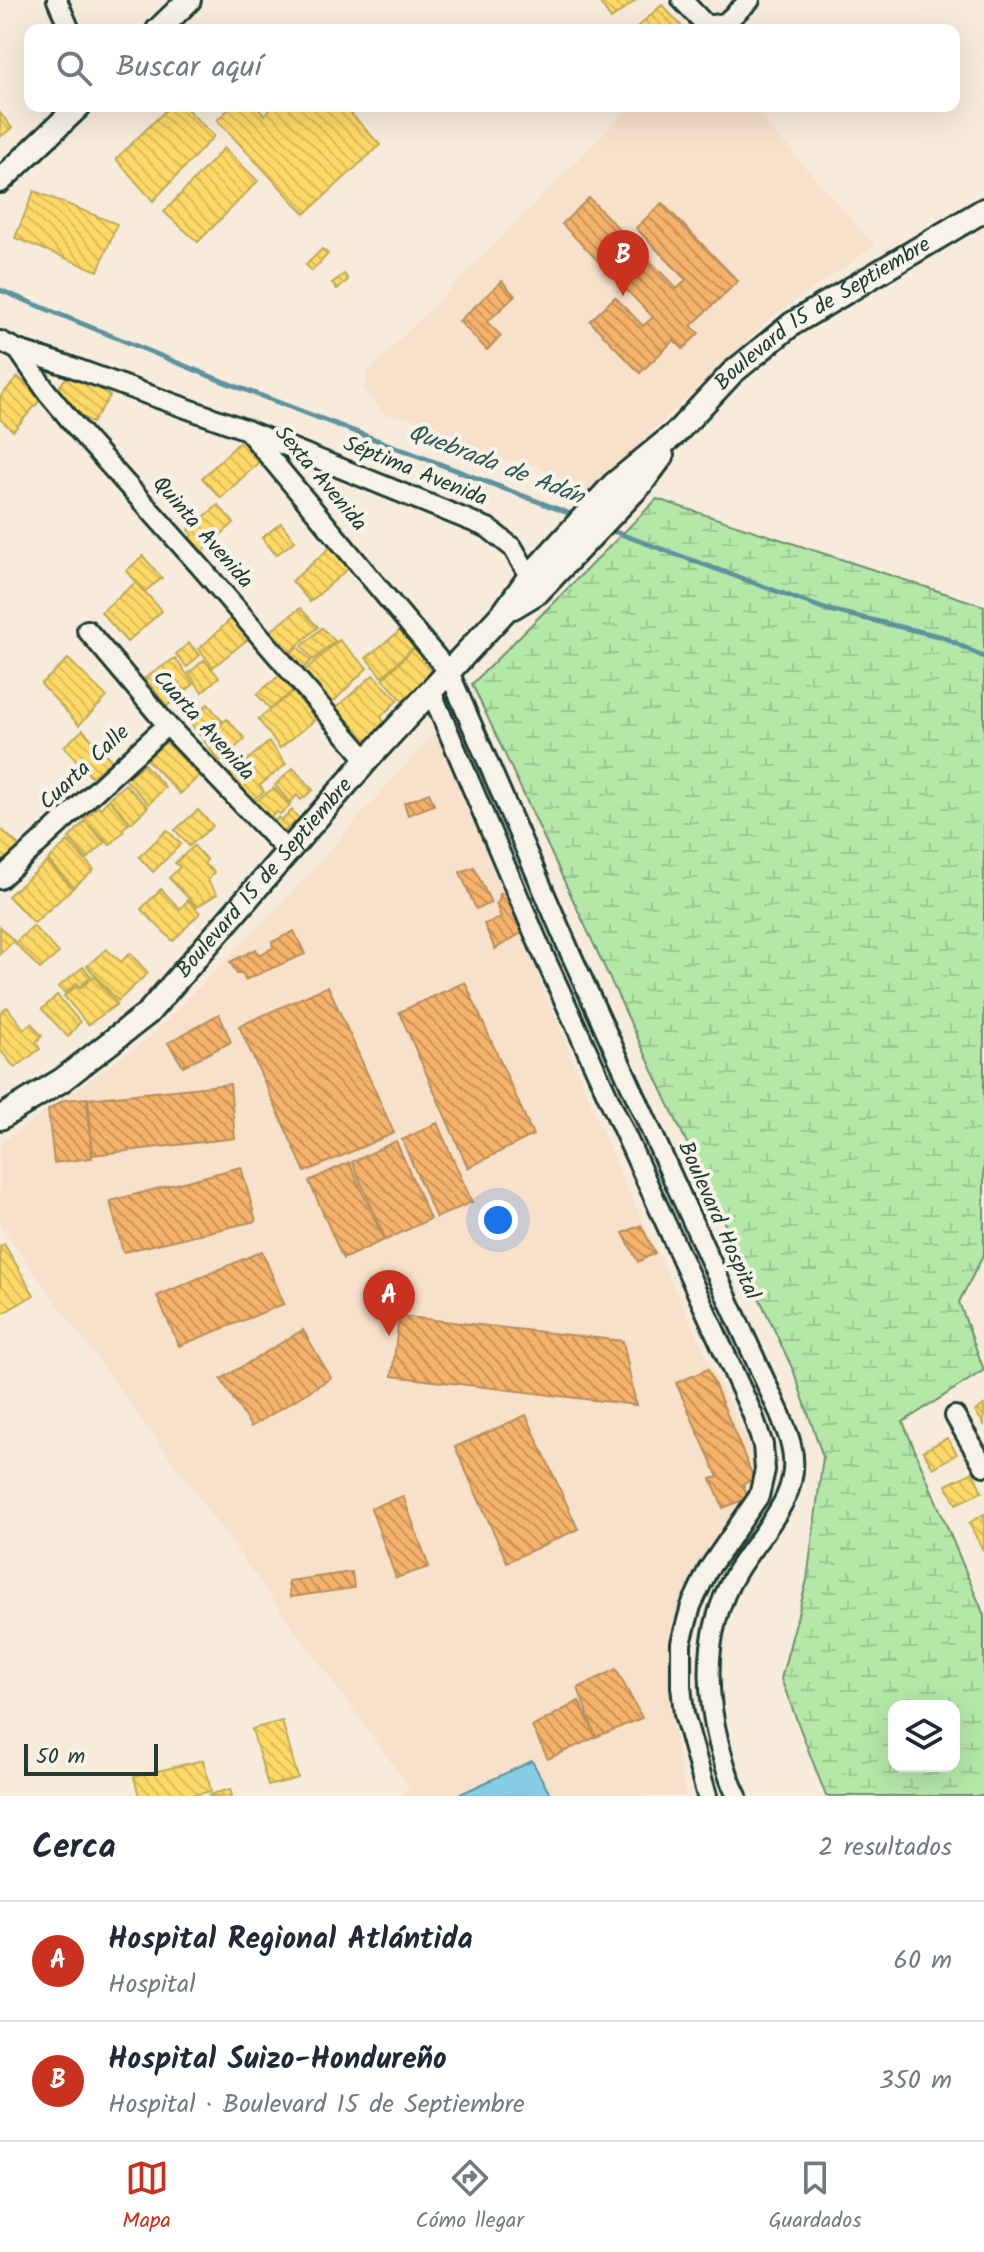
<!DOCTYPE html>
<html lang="es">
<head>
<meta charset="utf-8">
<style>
	:root { --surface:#fff; --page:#f6f6f7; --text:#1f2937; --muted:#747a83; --line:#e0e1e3; --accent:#c8321e }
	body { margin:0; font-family:Kalam,sans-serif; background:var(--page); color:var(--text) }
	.controls { position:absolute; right:24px; bottom:24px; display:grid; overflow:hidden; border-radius:16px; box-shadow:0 8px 32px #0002 }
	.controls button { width:72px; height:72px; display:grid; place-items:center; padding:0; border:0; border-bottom:2px solid var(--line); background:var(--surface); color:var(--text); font:40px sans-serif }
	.scale { position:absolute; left:24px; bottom:20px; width:134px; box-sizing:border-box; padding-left:8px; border:4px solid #1f3d34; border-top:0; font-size:22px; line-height:28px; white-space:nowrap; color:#1f3d34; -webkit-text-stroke:6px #f7f3e8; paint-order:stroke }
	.you { position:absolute; left:498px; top:1220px; width:28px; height:28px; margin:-20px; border:6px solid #fff; border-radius:50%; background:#1a73e8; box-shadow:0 0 0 12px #1a73e833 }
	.badge { display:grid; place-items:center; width:52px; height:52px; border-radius:50%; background:var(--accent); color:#fff; font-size:26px; font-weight:700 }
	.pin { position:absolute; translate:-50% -66px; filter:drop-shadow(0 2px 4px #0008) }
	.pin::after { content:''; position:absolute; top:42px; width:28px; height:24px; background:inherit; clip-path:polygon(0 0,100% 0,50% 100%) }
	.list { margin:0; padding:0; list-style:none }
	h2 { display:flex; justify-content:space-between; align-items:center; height:104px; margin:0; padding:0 32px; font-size:34px }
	h2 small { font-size:26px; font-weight:400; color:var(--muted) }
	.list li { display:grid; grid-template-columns:52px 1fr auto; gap:24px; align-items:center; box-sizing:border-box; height:120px; padding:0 32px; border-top:2px solid var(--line) }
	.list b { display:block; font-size:30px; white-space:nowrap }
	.list p { margin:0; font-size:26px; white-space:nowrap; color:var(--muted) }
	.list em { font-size:26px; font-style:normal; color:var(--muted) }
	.icon { flex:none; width:44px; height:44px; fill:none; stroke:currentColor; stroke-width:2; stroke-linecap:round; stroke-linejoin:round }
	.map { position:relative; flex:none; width:984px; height:1796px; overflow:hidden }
	.search { position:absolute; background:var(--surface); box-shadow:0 8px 32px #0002; left:24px; right:24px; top:24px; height:88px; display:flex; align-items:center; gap:20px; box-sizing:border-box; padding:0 28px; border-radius:16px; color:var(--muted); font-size:30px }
	.sheet { height:344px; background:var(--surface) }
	nav { display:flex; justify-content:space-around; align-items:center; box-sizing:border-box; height:112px; border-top:2px solid var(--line); background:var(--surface); font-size:22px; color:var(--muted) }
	nav a { display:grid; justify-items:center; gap:4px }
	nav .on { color:var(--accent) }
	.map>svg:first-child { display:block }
	.built { fill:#f7e1cb }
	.wetland { fill:url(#wetland-marsh); stroke:#6a926e; stroke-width:2; fill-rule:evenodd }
	.water { fill:#84cde5; stroke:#5c939e; stroke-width:2 }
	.homes { fill:url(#homes-back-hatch); stroke:#bcaa57; stroke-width:2 }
	.health { fill:url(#health-back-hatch); stroke:#b68f5a; stroke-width:2 }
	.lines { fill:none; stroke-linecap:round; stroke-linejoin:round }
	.stream { stroke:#5c939e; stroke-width:5 }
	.minor-casing { stroke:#1f3d34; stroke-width:24 }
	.tertiary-casing { stroke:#1f3d34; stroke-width:28 }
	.minor { stroke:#f7f3e8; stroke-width:18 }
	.tertiary { stroke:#f7f3e8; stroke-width:22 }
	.labels { text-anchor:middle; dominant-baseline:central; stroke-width:8; stroke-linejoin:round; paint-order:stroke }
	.street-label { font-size:22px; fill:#1f3d34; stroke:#f7f3e8 }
	.water-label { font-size:24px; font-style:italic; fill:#335a57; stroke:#f7f3e8 }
</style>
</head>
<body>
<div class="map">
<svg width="984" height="1796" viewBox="0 0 984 1796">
	<defs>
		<pattern id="wetland-marsh" width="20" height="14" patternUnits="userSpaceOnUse" patternTransform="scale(2)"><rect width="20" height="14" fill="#b4e7a8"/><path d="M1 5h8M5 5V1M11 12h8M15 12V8" fill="none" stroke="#9ac791"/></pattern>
		<pattern id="homes-back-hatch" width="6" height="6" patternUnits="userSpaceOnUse" patternTransform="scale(2)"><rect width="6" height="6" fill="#ffd966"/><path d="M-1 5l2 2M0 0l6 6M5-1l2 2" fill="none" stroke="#dabb59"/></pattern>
		<pattern id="health-back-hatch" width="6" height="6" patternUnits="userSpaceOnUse" patternTransform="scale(2)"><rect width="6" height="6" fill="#f6b26b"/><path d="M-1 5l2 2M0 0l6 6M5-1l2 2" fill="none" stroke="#c79259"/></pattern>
	</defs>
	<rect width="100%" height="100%" fill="#f7ebdb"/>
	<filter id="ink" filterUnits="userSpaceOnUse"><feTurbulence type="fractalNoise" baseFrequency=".0125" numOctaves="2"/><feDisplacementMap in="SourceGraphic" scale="16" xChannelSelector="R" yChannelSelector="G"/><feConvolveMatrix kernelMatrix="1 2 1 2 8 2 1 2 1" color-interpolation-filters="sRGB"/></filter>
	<g filter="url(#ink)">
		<!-- built -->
		<path class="built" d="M631,106H751L875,246L772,317L650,433L589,499L558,477L524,461L501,460L467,451L416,419L384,414L364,390L367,373Z
			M437,730L616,1165L750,1448L758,1473L748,1500L673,1642L669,1699L685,1796H399L411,1789L0,1225V1144L150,1037L286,899Z"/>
		<!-- wetland -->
		<path class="wetland" d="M657,499L984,606V1254L959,1302L984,1370L903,1422L984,1615V1795L982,1796H826L781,1679L807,1580L823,1457L794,1372L472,684ZM894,1706H954V1766H894Z"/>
		<!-- water -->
		<path class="water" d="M532,1761L551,1796H456Z"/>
		<!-- homes -->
		<path class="homes" d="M598,0H636L611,19Z
			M662,5L685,30H634Z
			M170,106H184L214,136L153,201L116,159Z
			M232,106H256L264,115L274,106H344L380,145L305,214L217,120Z
			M0,113L12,128L0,137Z
			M224,148L258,181L198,242L164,212Z
			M34,191L117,224L98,271L15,238Z
			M322,249L328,254L312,271L306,265Z
			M344,274L348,280L337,289L332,283Z
			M72,369L110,396L92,423L53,396Z
			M18,377L42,398L13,431L0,419V397Z
			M242,440L261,460L221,498L202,478Z
			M218,505L234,523L200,553L188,539L193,535L189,530Z
			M281,523L295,541L276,555L262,538Z
			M332,546L350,567L310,602L292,581Z
			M143,556L162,578L144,592L126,571Z
			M136,582L162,611L127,642L101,612Z
			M300,608L318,627L289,653L271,631Z
			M234,616L252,636L213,667L199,649Z
			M322,628L335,641L313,660L302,646Z
			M401,630L416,645L382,677L366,658Z
			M339,640L367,668L329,706L301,674Z
			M189,643L200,655L187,667L176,654Z
			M416,646L439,668L407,705L383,679Z
			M298,647L311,661L300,672L286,657Z
			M175,658L194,684L167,706L145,678Z
			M68,659L107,697L79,725L41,684Z
			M204,660L219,677L202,692L189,673Z
			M285,671L298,687L270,709L257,694Z
			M373,675L398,700L381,717L385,724L362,747L332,711Z
			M293,692L316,719L280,748L258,719Z
			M208,704L222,721L202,738L189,721Z
			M227,719L245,739L219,762L203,739Z
			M83,730L112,761L91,777L64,746Z
			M166,742L199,776L180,794L147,760Z
			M269,742L286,764L260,785L264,792L250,801L228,776Z
			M144,764L165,787L149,804L125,779Z
			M293,768L313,790L301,800L297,795L290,803L275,785Z
			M125,784L148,807L131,823L109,798Z
			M274,788L290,806L280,814L277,812L268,819L254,802Z
			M109,799L130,823L122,829L124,831L110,845L84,820L98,806L101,808Z
			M198,810L213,826L189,846L175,830Z
			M292,810L299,819L281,834L271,824L279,817L282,820Z
			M85,821L105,843L87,859L69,838Z
			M0,828L21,847L1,866L0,865Z
			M167,830L181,844L153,872L139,857Z
			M68,841L94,870L74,887L48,860Z
			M194,846L207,860L204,864L214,872L208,881L217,894L197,907L169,878L180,867L175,863Z
			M47,862L73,888L34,923L8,896Z
			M161,889L180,909L188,900L200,913L173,941L141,909Z
			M33,926L59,953L40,969L15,943Z
			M0,927L14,941L0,954Z
			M106,949L121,962L130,953L148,973L118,1001L87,966Z
			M83,967L91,976L80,987L77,983L65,993L58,987Z
			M94,976L117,1004L88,1025L64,996L77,986L81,988Z
			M57,995L80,1022L68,1037L42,1009Z
			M7,1007L24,1029L31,1023L42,1036L36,1042L40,1049L15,1068L0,1050V1013Z
			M4,1244L34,1295L0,1315V1246Z
			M984,1405V1424L975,1411Z
			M947,1438L957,1454L933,1468L923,1451Z
			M973,1472L982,1492L956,1504L946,1485Z
			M984,1514V1550H983L969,1523Z
			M282,1721L298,1778L268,1786L252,1729Z
			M203,1760L211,1791L189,1796H139L134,1777Z
			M230,1789L232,1796H209V1795Z"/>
		<!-- health -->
		<path class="health" d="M589,198L677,289L686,280L636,228L662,203L738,281L691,326L699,333L683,349L674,340L640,373L590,321L615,297L643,326L653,317L562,224Z
			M502,281L515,296L487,322L501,336L487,350L459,321Z
			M429,793L434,805L408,815L404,803Z
			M474,867L491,903L476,909L460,872Z
			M508,893L523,932L495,949L484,924L501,918L496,904L499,901L500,894Z
			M294,931L305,954L245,980L243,974H237L230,962L256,949L259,955L273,948L272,942Z
			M465,982L533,1135L468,1168L399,1012Z
			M328,986L394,1133L305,1172L239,1026Z
			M219,1014L231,1042L183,1066L168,1043Z
			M230,1084L235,1138L93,1155L88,1099Z
			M87,1098L92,1158L54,1163L48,1110L64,1100Z
			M437,1123L472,1202L436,1218L402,1140Z
			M396,1141L430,1219L386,1240L352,1162Z
			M349,1162L384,1240L343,1259L309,1181Z
			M241,1167L256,1221L123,1252L110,1201Z
			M641,1225L655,1253L638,1262L623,1233Z
			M262,1251L284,1304L179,1346L157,1296Z
			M399,1316L623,1341L636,1405L392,1376Z
			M303,1330L331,1378L251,1427L221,1379Z
			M708,1369L754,1479L743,1484L748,1498L723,1508L711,1479L718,1477L676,1383Z
			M526,1415L578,1529L507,1562L455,1447Z
			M403,1496L429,1567L396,1578L371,1508Z
			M352,1572L354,1588L290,1597L288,1581Z
			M616,1669L642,1718L596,1737L578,1688Z
			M579,1701L596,1737L548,1759L532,1727Z"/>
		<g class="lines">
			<!-- stream -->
			<path class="stream" d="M0,290L222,381L576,516
				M607,529L825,609L943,637L984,657"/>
			<defs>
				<path id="minor" d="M57,0L70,30
					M682,0L707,26L725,23L750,0
					M0,341L18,350L47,392L87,440L199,565L367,760
					M18,350L66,365L247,430L449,672L569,950L781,1416C784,1426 789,1435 791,1445C804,1496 761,1531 737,1571C705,1624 704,1685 719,1744C724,1762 728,1779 737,1796
					M249,431L488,528L513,548L535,586
					M87,630L167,725L288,852
					M431,691L540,947L752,1413L763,1445L765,1470L759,1496L708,1570L691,1606L681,1643V1686L684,1714L707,1796
					M0,879L167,725
					M955,1416L984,1466"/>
				<g id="tertiary">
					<path d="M158,30L189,0"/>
					<path d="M0,181L79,106"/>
					<path d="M513,607L538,592L641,484L662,456"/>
					<path id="s1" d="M0,1118L62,1080L148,1013L367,760L505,611L530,576L614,484L676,433L732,373L792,324L984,210"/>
				</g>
			</defs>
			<!-- minor casing -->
			<use href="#minor" class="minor-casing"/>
			<!-- tertiary casing -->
			<use href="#tertiary" class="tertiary-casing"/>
			<!-- minor -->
			<use href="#minor" class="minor"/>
			<!-- tertiary -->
			<use href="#tertiary" class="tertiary"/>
		</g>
	</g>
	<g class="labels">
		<!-- street labels -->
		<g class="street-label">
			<text stroke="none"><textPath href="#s1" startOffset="1158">Boulevard 15 de Septiembre</textPath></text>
			<text transform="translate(415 472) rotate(22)">Séptima Avenida</text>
			<text transform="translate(320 479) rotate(50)">Sexta Avenida</text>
			<text transform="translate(202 533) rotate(49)">Quinta Avenida</text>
			<text transform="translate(203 726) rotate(48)">Cuarta Avenida</text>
			<text transform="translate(85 768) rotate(-43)">Cuarta Calle</text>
			<text stroke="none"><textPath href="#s1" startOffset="360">Boulevard 15 de Septiembre</textPath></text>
			<text transform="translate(718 1221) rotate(66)">Boulevard Hospital</text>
		</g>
		<!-- water labels -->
		<g class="water-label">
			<text transform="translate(496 465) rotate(21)">Quebrada de Adán</text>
		</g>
	</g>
</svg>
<div class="controls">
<button><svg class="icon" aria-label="layers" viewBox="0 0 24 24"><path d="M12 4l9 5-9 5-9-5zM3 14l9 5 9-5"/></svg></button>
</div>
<div class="scale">50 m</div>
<div class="you"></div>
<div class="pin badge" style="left:389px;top:1336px">A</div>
<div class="pin badge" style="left:623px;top:296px">B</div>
<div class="search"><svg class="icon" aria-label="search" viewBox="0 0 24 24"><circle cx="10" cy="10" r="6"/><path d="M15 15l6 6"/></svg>Buscar aquí</div>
</div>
<section class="sheet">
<h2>Cerca<small>2 resultados</small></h2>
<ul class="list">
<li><span class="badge">A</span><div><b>Hospital Regional Atlántida</b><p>Hospital</p></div><em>60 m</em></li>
<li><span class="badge">B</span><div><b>Hospital Suizo-Hondureño</b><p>Hospital · Boulevard 15 de Septiembre</p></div><em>350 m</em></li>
</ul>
</section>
<nav>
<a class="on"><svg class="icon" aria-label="map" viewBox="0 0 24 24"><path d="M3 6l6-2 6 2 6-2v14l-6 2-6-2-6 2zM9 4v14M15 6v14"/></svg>Mapa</a>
<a><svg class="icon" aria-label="directions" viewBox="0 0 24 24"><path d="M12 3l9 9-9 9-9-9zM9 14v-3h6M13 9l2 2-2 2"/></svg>Cómo llegar</a>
<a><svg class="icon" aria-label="saved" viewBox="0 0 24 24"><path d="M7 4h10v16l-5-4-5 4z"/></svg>Guardados</a>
</nav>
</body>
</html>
